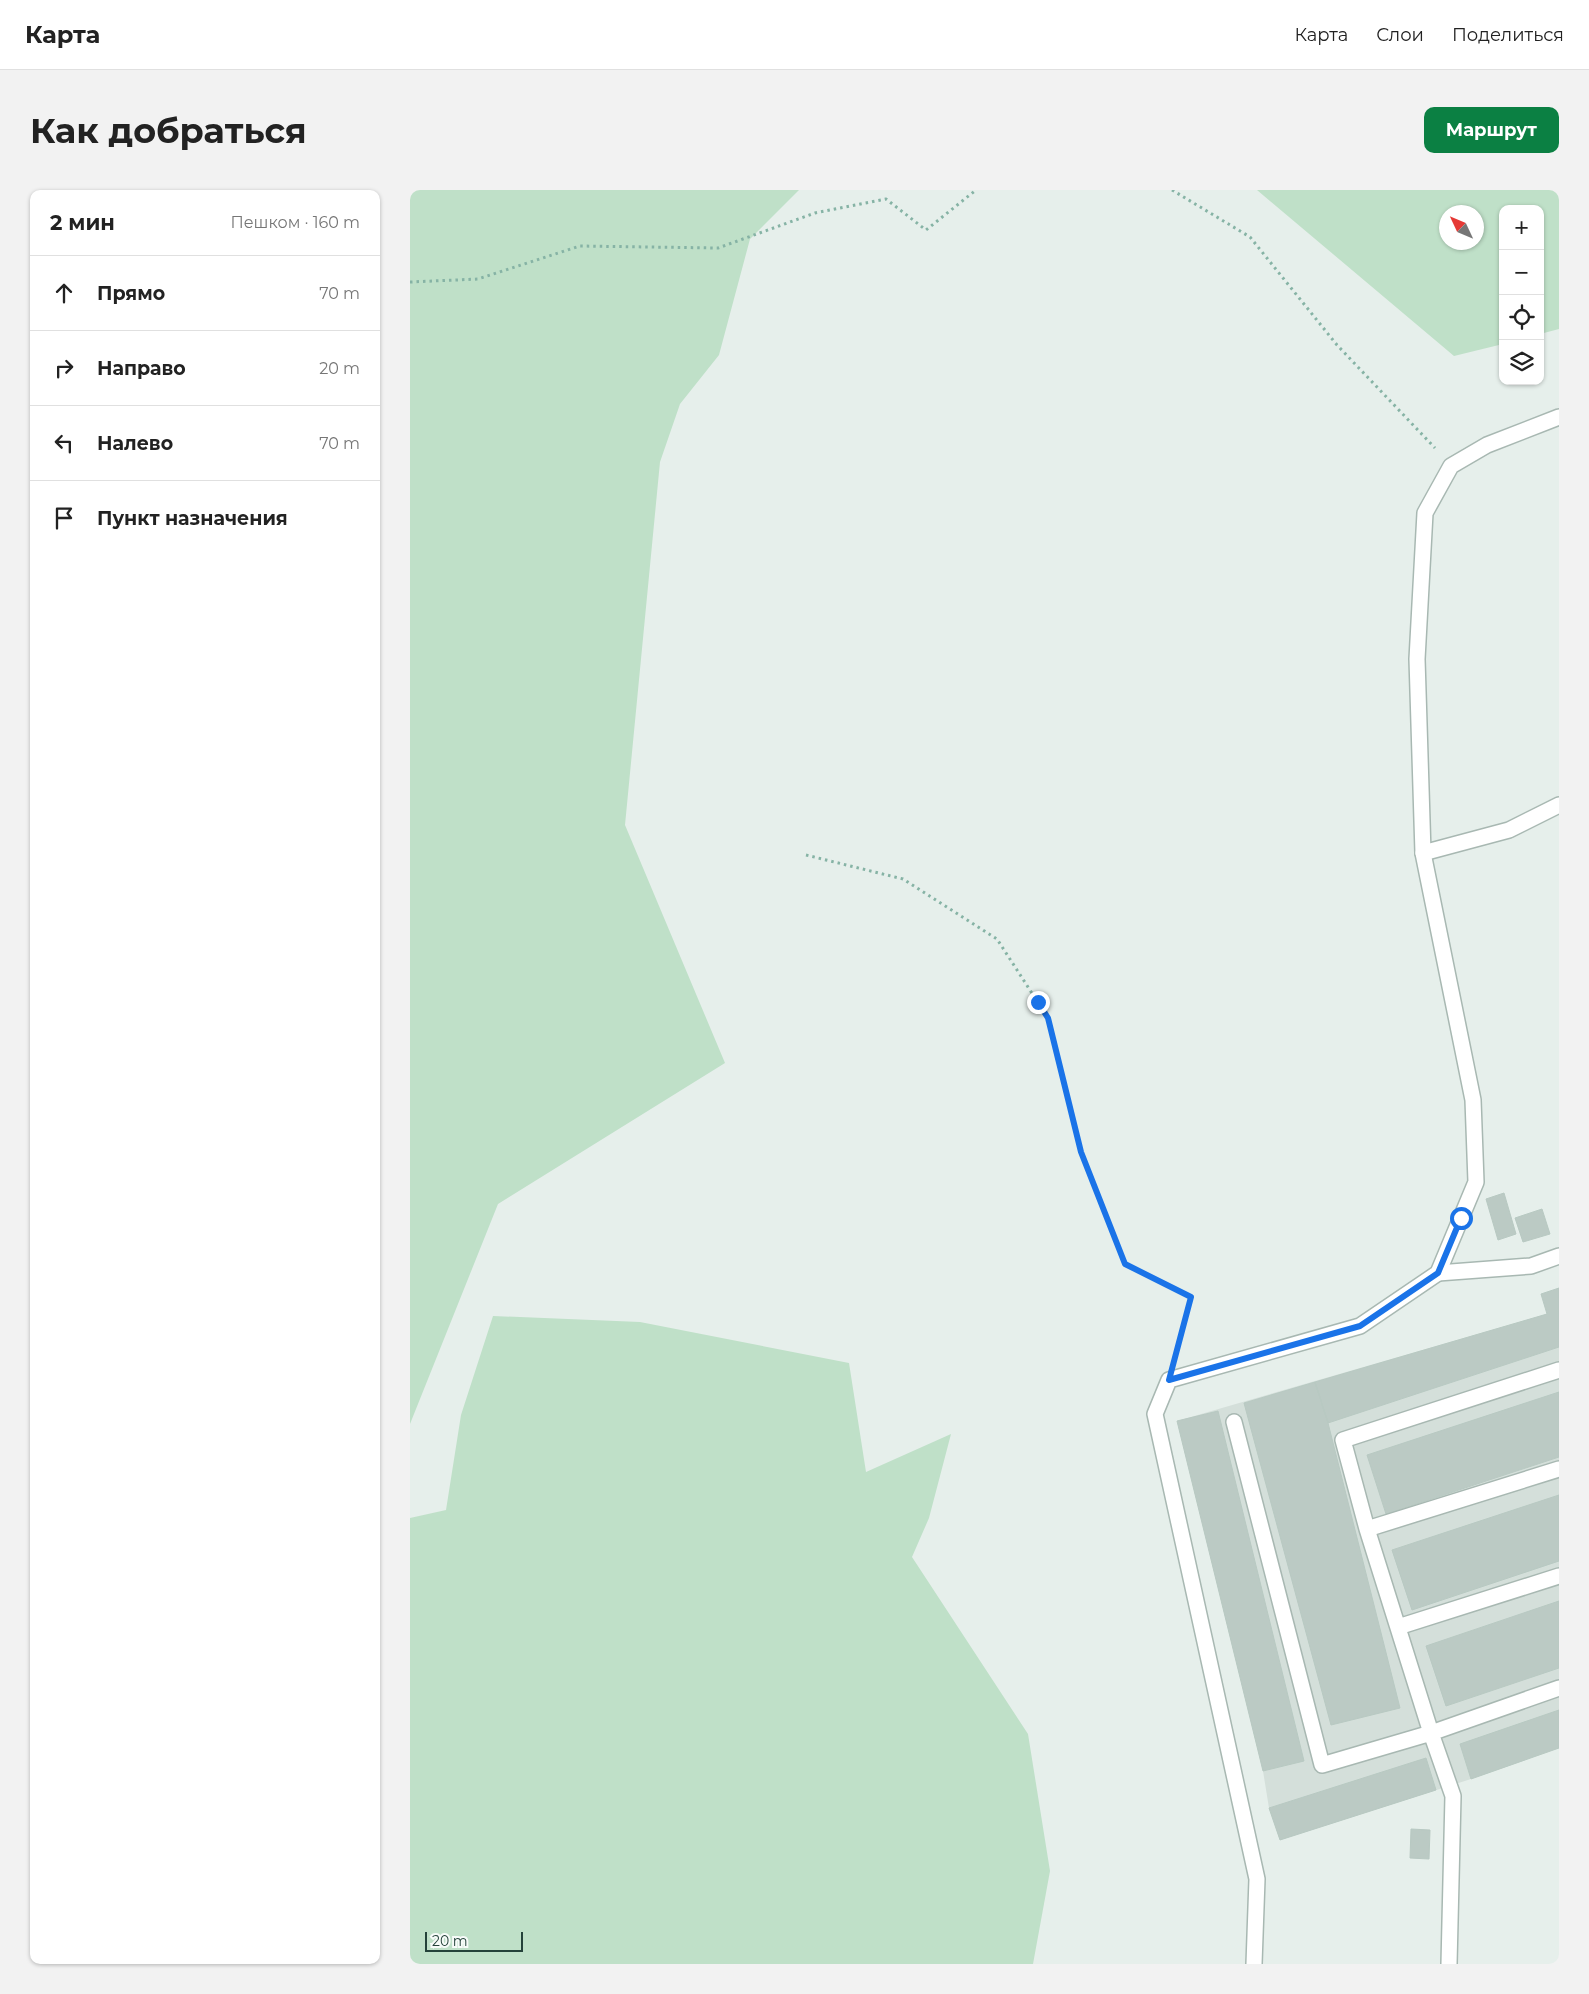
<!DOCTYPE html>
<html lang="ru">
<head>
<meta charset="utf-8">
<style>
	:root { --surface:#fff; --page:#f2f2f2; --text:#222; --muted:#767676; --line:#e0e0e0; --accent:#0b8043 }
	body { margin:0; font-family:Montserrat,sans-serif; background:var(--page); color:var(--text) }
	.controls { position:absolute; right:15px; top:15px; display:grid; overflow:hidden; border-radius:10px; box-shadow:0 1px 4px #0004 }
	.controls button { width:45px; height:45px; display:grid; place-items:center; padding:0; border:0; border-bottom:1px solid var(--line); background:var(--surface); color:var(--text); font:25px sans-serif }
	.compass { position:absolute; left:1029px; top:15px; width:45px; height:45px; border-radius:50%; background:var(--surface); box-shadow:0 1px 4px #0004; rotate:314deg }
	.scale { position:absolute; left:15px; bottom:12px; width:98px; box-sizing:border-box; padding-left:5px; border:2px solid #24423a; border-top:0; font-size:14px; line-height:18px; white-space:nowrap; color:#24423a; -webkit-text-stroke:4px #f7fbf9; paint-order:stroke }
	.stop { position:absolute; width:15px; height:15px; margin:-11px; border:4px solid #1a73e8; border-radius:50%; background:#fff }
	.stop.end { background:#1a73e8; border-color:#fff; box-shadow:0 1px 5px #0008 }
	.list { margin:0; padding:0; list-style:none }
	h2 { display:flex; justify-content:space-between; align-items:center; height:65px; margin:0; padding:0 20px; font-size:21px }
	h2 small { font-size:16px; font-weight:400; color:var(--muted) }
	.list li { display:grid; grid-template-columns:32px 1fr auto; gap:15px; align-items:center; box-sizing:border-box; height:75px; padding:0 20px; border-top:1px solid var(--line) }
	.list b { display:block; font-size:19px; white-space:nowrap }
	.list em { font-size:16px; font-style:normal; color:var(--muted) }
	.icon { flex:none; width:28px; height:28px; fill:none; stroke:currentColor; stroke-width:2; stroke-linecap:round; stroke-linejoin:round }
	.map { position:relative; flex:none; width:1149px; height:1774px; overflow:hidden; border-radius:10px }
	header { display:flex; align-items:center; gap:30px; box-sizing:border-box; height:70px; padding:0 25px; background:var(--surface); border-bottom:1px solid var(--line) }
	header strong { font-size:24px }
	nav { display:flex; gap:28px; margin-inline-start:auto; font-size:18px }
	.intro { display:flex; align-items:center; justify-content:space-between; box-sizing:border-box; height:120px; padding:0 30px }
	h1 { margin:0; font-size:35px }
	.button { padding:12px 22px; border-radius:10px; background:var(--accent); color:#fff; font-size:18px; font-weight:700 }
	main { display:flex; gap:30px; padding:0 30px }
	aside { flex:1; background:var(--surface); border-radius:10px; box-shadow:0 1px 4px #0004 }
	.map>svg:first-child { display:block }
	.built { fill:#d4dfda }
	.green { fill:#bfe0c8; fill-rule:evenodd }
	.building { fill:#bbcac4; stroke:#b8c9c2 }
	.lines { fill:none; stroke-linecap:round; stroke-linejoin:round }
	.lane-casing { stroke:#a8b8b2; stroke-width:18 }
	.street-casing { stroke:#a8b8b2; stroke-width:18 }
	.path { stroke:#86b3a5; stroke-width:3; stroke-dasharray:2.5 4; stroke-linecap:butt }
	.lane { stroke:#fff; stroke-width:15 }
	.street { stroke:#fff; stroke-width:15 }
	.route { stroke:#1a73e8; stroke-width:6 }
</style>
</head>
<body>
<header>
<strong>Карта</strong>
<nav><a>Карта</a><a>Слои</a><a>Поделиться</a></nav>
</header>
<div class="intro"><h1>Как добраться</h1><a class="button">Маршрут</a></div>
<main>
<aside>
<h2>2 мин<small>Пешком · 160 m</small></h2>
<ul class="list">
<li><svg class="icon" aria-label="ahead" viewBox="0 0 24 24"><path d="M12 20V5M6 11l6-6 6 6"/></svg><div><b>Прямо</b></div><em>70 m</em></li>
<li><svg class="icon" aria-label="right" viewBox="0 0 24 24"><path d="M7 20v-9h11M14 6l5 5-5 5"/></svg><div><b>Направо</b></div><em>20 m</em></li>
<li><svg class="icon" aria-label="left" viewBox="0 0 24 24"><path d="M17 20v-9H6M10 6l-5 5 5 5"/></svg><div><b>Налево</b></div><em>70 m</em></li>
<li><svg class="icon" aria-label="arrive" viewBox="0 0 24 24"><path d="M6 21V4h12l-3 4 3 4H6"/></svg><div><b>Пункт назначения</b></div></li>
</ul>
</aside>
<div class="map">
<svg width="1149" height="1774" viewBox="0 0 1149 1774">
	<rect width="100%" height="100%" fill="#e6efeb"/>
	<!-- built -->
	<path class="built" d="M1149,1098V1558L1061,1589L870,1650L859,1618L853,1581L767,1231L1137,1124Z"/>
	<!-- green -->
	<path class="green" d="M0,0H389L340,49L309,165L270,214L250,272L215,635L315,873L88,1014L0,1234Z
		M847,0H1149V139L1130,144V19H1093V154L1044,166ZM1066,22V52H1036V22Z
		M83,1126L230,1132L439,1173L456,1282L541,1244L519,1328L502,1367L618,1544L640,1681L623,1774H0V1328L36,1320L51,1225Z"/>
	<!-- building -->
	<path class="building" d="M1094,1003L1106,1044L1088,1050L1076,1009Z
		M1132,1019L1140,1044L1113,1052L1105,1028Z
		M1149,1098V1157L918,1233L905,1192L1137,1124L1131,1104Z
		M905,1192L918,1233L990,1518L921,1535L834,1213Z
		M1149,1202V1267L976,1324L957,1265Z
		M808,1221L894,1571L853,1581L767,1231Z
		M1149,1305V1371L1002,1420L982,1360Z
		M1149,1411V1478L1036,1516L1016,1456Z
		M1149,1520V1558L1061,1589L1050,1554Z
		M1016,1568L1026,1600L870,1650L859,1618Z
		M1001,1639L1020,1640L1019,1669L1000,1668Z"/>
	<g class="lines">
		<defs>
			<path id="lane" d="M1013,663L1099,640L1149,615
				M1028,1083L1121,1076L1149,1066
				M824,1232L912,1575L1021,1543L1149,1498
				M957,1339L1149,1279
				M988,1437L1149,1386
				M1039,1774L1043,1606L1021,1543L957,1339L933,1250L1149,1180"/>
			<path id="street" d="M844,1774L847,1689L745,1224L759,1190L950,1136L1028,1083L1066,992L1063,910L1013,663L1007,469L1015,323L1041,276L1077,255L1149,227"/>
		</defs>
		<!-- lane casing -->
		<use href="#lane" class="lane-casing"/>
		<!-- street casing -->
		<use href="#street" class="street-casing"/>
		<!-- path -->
		<path class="path" d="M762,0L840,47L927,155L1025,258
			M0,92L68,89L170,56L308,58L405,23L476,9L516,40L566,0
			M396,665L493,689L587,749L638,828L671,962L715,1074L781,1107L766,1163"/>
		<!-- lane -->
		<use href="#lane" class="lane"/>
		<!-- street -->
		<use href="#street" class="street"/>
	</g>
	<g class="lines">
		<!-- route -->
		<path class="route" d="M628,812L638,828L671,962L715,1074L781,1107L759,1190L950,1136L1028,1083L1051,1028"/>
	</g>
</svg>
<div class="controls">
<button>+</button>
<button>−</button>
<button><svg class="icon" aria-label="locate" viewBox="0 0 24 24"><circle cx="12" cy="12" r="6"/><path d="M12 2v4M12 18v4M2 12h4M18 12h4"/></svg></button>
<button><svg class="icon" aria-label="layers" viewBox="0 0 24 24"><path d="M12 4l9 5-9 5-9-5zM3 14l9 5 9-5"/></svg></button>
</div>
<svg class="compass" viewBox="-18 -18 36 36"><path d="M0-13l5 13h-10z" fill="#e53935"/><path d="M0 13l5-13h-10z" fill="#767676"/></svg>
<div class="scale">20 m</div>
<div class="stop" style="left:1051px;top:1028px"></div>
<div class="stop end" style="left:628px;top:812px"></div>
</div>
</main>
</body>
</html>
